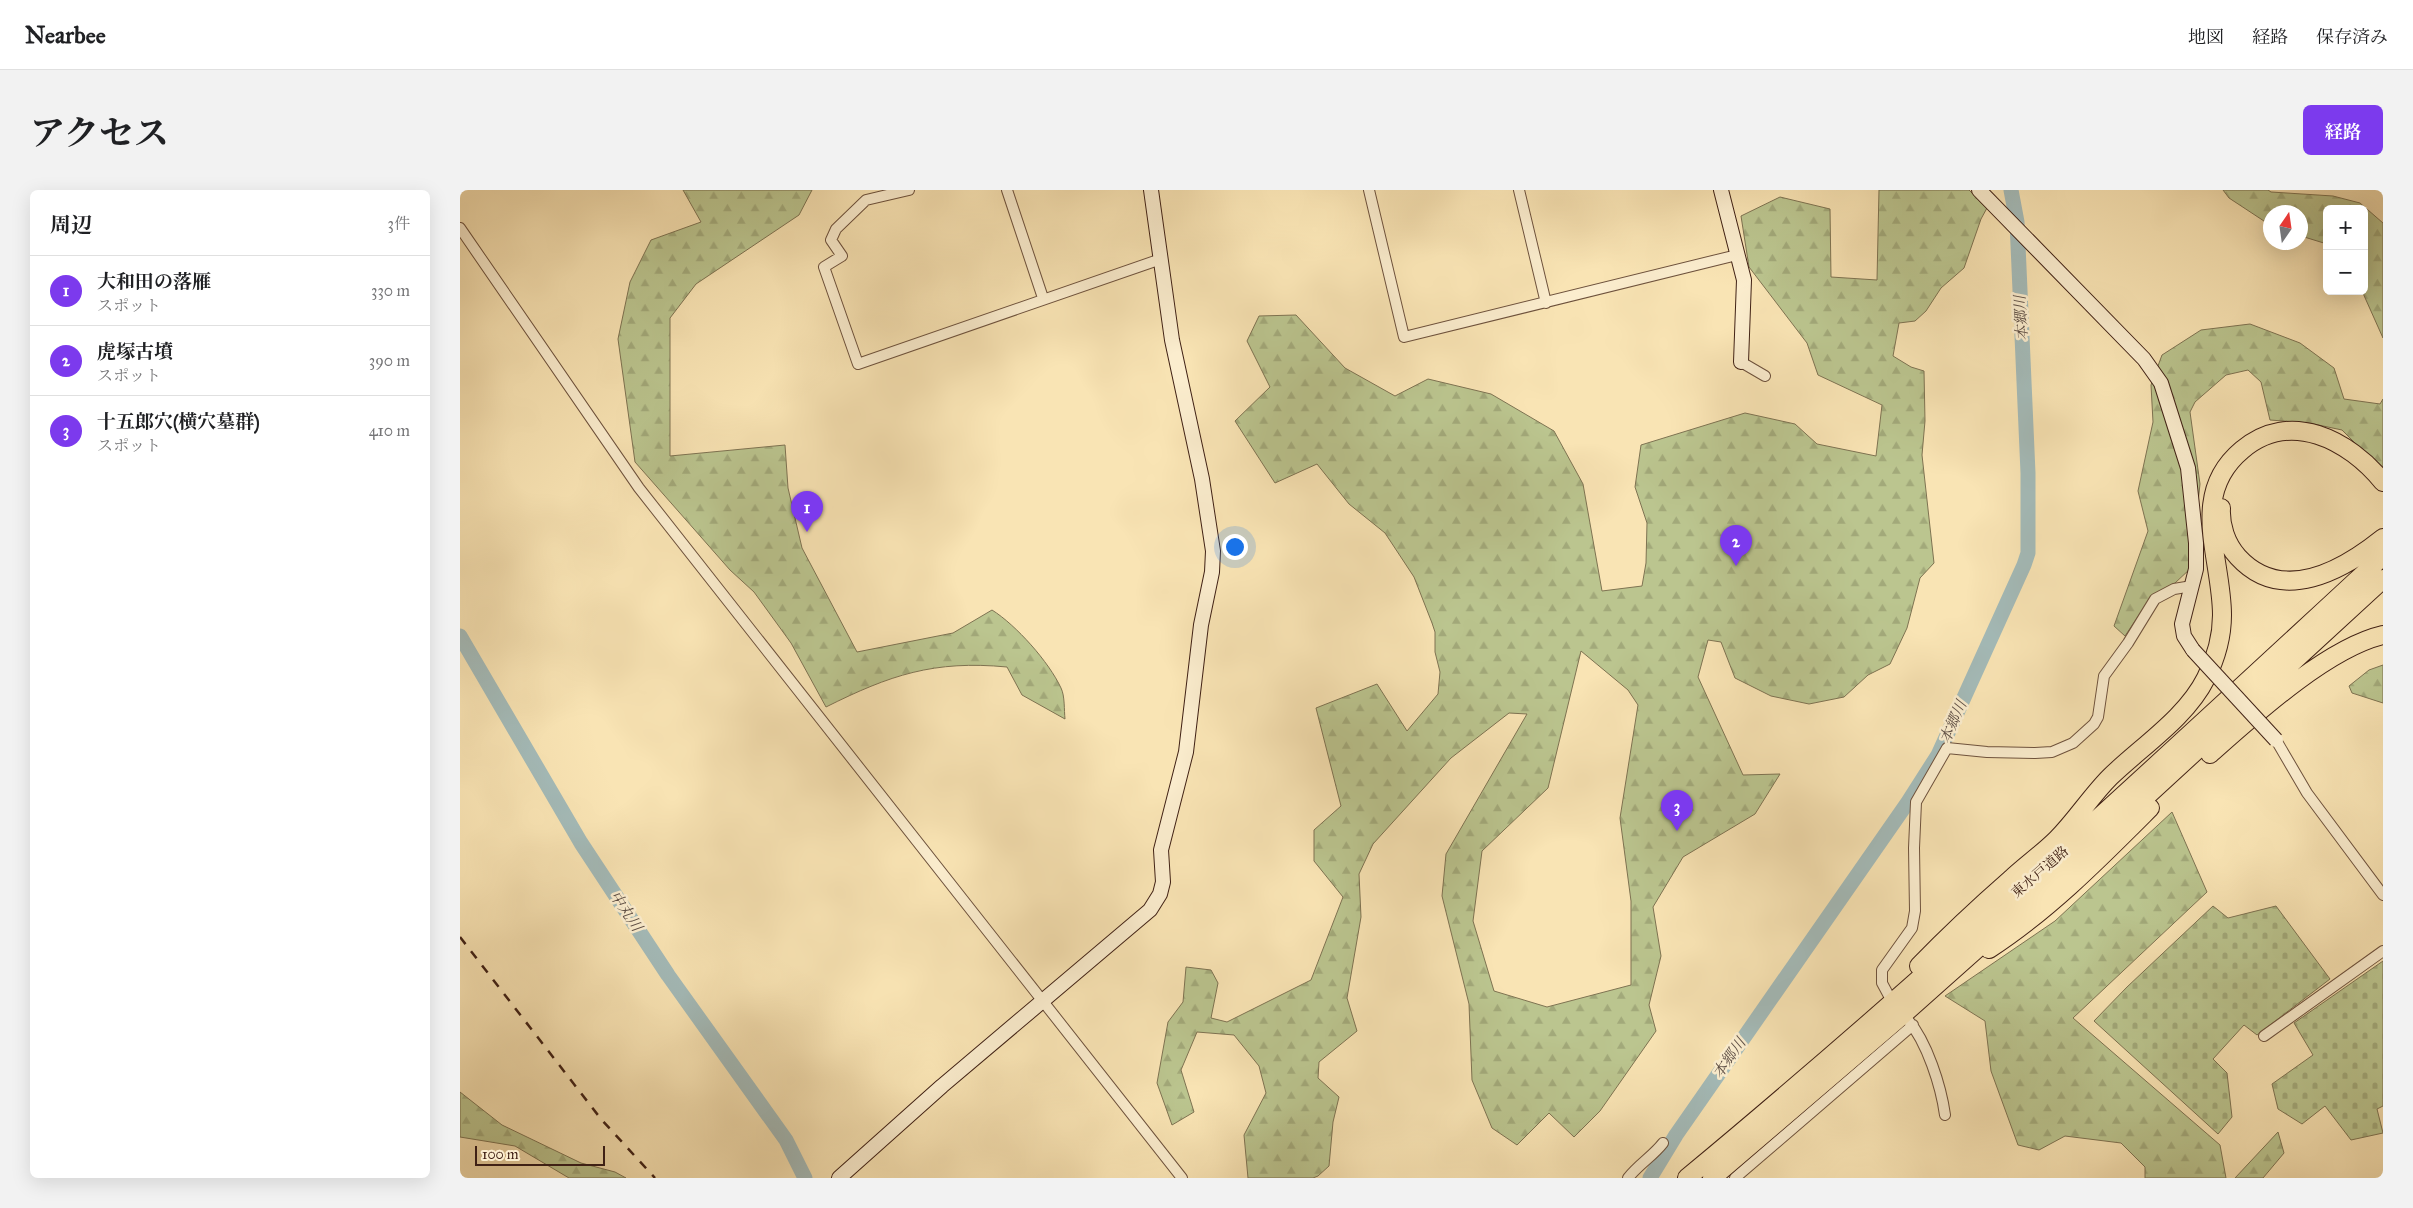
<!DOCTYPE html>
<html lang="ja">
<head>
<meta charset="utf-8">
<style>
	:root { --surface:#fff; --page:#f2f2f2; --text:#202124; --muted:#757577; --line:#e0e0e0; --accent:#7c3aed }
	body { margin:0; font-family:"IM FELL Great Primer","Noto Serif JP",serif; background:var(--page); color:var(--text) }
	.controls { position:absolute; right:15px; top:15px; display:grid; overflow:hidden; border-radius:8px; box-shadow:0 5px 20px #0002 }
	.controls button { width:45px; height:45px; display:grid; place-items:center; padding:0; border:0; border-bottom:1px solid var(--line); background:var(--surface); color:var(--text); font:25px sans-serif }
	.compass { position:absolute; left:1803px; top:15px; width:45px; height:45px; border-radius:50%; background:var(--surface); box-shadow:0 5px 20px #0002; rotate:13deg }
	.scale { position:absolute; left:15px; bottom:12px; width:130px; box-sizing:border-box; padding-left:5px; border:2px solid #402115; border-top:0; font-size:14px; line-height:18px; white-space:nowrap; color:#402115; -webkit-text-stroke:4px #fbedce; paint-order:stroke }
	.you { position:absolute; left:774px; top:356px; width:18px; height:18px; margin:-12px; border:4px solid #fff; border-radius:50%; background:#1a73e8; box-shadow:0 0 0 8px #1a73e833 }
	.badge { display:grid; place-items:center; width:32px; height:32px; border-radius:50%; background:var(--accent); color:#fff; font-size:16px; font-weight:700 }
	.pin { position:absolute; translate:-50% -41px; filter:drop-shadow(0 1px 2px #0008) }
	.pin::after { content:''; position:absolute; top:26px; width:18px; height:15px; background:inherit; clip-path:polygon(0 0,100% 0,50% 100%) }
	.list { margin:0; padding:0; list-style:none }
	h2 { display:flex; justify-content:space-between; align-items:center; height:65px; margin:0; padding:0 20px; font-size:21px }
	h2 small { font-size:16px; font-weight:400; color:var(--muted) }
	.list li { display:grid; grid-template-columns:32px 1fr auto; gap:15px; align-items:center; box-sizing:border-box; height:70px; padding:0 20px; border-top:1px solid var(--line) }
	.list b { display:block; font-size:19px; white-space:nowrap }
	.list p { margin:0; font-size:16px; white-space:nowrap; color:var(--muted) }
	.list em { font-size:16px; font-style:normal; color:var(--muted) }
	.map { position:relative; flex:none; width:1923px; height:988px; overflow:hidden; border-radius:8px }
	header { display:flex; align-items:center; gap:30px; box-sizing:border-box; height:70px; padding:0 25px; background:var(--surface); border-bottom:1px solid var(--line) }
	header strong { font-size:24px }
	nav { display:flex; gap:28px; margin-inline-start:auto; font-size:18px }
	.intro { display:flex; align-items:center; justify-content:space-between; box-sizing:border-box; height:120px; padding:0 30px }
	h1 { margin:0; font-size:35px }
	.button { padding:12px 22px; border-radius:8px; background:var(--accent); color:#fff; font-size:18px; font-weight:700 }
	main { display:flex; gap:30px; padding:0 30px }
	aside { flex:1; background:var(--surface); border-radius:8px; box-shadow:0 5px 20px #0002 }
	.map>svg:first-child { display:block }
	.forest { fill:url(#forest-firs); stroke:#7e7352; fill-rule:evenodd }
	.cemetery { fill:url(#cemetery-stones); stroke:#7e7352 }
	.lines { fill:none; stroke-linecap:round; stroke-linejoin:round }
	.river { stroke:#a4bbb9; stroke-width:15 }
	.street-casing { stroke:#6e523d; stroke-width:12 }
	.secondary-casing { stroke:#402115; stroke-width:16 }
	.highway-casing { stroke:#402115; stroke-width:20 }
	.street { stroke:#fbedce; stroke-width:10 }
	.secondary { stroke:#fbedce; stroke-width:14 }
	.highway { stroke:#f9e4b4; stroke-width:18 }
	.rail { stroke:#402115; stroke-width:2.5; stroke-dasharray:9 9; stroke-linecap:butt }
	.secondary-bridge-casing { stroke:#402115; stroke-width:16; stroke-linecap:butt }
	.secondary-bridge { stroke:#fbedce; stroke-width:14 }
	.labels { text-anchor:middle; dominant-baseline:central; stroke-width:5; stroke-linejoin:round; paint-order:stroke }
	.street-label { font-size:14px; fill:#402115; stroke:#fbedce }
	.water-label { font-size:15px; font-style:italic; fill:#5e4f46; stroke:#fbedce }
</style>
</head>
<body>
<header>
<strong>Nearbee</strong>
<nav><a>地図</a><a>経路</a><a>保存済み</a></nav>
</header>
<div class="intro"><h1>アクセス</h1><a class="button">経路</a></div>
<main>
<aside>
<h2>周辺<small>3件</small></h2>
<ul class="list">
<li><span class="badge">1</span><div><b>大和田の落雁</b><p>スポット</p></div><em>330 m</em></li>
<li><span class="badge">2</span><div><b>虎塚古墳</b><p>スポット</p></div><em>390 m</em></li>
<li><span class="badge">3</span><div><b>十五郎穴(横穴墓群)</b><p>スポット</p></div><em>410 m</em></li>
</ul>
</aside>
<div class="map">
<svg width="1923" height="988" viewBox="0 0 1923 988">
	<defs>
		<pattern id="forest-firs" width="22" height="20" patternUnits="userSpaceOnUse" patternTransform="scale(1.25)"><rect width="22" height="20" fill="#bbc58f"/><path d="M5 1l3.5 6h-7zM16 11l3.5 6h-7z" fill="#a2a97a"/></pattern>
		<pattern id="cemetery-stones" width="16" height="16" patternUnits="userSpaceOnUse" patternTransform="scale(1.25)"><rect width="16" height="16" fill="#bbc58f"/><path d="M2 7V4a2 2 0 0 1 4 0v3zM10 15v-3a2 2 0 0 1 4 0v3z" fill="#a2a97a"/></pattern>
	</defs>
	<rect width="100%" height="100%" fill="#f9e4b4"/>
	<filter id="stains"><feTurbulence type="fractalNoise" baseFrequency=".004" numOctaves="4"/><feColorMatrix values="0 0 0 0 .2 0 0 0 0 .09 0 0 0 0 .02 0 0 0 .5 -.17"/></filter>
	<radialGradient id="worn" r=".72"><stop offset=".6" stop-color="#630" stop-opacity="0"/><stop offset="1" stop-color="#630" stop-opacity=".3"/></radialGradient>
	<!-- forest -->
	<path class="forest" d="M223,0H352L339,25L236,94L210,128V266L325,255L328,298L342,358L397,462L493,443L532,420C556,435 589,472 601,498C605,506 604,520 605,529L562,505L547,477C474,470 430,485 366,517L331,453L294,402L270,380L175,272L158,149L170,92L191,50L241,32Z
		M1419,0H1509L1527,18L1521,29L1504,78L1481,98L1466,121L1455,131L1439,133L1433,166L1451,177L1464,181L1465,231L1462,265L1474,373L1460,388L1447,438L1430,474L1408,485L1384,507L1349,514L1311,506L1275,488L1261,452L1248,450L1238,487L1283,585L1320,584L1295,624L1223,667L1193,717L1201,766L1189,815L1196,841L1140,921L1114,947L1089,923L1057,955L1032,938L1012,890L1009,814L982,706L986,664L1067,524L1049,523L991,568L913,654L899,684L901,727L887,808L897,841L859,872L858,888L879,907L873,932L869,976L858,986L853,988H788L784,945L806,903L799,876L774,845L737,842L721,880L734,922L712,935L697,893L708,832L723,812L726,777L751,780L758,793L751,828L767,832L851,790L883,707L854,671V640L881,616L856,518L917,494L947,541L978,504L980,482L975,462V442L972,433L954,387L925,343L889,314L857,274L815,293L775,231L810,197L787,151L799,126L836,125L885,178L935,206L968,189L1031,204L1094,241L1123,294L1142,401L1182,396L1186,373L1187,333L1175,297L1181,255L1285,223L1335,234L1357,254L1416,266L1422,215L1358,185L1347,153L1289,77L1281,26L1320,7L1370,19L1371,87L1417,90ZM1121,461L1168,500L1178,515L1160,628L1171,711V795L1087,817L1034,801L1013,731L1022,661L1088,598Z
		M1763,0H1808L1811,2L1873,6L1900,13L1923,33V148L1902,101H1904V19H1867V54L1841,46L1840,22H1810V35L1769,8Z
		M1790,134L1840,153L1874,178L1884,209L1920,214L1923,209V281L1882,240L1849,233L1810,230L1801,192L1788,180L1766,185L1735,212L1730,222L1740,294L1731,378L1715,393L1689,410L1665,446L1654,436L1688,341L1678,301L1693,232L1691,195L1702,165L1741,140Z
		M1923,475V513L1892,503L1889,496L1909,480Z
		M1712,622L1747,702L1613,828L1760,955L1766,988H1685V977L1661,953L1605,946L1579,960L1558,955L1531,881L1525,831L1485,806L1595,731Z
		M0,902L42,935L121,973L155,982L166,988H109L55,956L0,947Z
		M1818,942L1824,963L1803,988H1775Z"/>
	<!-- cemetery -->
	<path class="cemetery" d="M1753,716L1768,728L1816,716L1870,789L1797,845L1784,835L1753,869L1767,883L1772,927L1758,944L1634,831L1667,797Z
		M1923,771V916L1917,919L1923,943L1891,950L1865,916L1842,934L1818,919L1812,894L1853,865L1834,833Z"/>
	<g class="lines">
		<!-- river -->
		<path class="river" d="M0,446L121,653L208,785L326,950L345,988
			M1190,988L1216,945L1448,612L1478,565L1564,375L1568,363V283L1557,32L1551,0"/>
		<defs>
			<path id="street" d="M449,0L406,10L376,39L371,50L382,66L364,77L398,174L701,69
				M547,0L583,108
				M909,0L944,147L1277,65
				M1059,0L1086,113
				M0,38L179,298L722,988
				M1281,172L1305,186
				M1816,550L1847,603L1923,705
				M1429,806L1422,793V780L1452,738L1455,721L1454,658L1456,612L1487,558L1527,562L1575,563L1592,562L1613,553L1634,534L1638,527L1644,486L1668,453L1695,409L1714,399L1732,396
				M1448,830C1467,852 1481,896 1485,925
				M1804,846L1923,761
				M1168,988C1179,974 1193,966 1203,953
				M1275,988L1453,835"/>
			<path id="secondary" d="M1261,0L1284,90L1281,172
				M1519,0L1684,169L1701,193L1728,278L1736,353V379L1722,434L1724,446L1733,460
				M379,988L482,896L690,720L700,704L703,692L701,660L726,562L741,435L752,382L753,361L742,289L712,150L691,0"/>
			<path id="highway" d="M1761,318C1760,335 1766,354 1778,367C1822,415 1883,380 1923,348
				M1750,564C1793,526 1867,458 1923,445
				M1529,759C1589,720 1640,668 1690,618
				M1459,776C1489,745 1519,717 1551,689C1566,675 1583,663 1597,649C1616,630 1631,606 1650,587C1682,556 1726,528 1746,488C1756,468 1762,447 1762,425C1762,368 1728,305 1782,260C1830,219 1889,250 1923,292
				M1227,988C1467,789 1695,577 1923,366
				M1252,988L1438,829L1629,659L1923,389"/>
		</defs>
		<!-- street casing -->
		<use href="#street" class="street-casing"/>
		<!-- secondary casing -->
		<use href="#secondary" class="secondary-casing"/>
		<!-- highway casing -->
		<use href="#highway" class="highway-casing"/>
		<!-- street -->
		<use href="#street" class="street"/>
		<!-- secondary -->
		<use href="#secondary" class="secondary"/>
		<!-- highway -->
		<use href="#highway" class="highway"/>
		<!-- rail -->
		<path class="rail" d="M0,747L141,929L195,988"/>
		<defs>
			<path id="secondary-bridge" d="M1733,460L1816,550"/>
		</defs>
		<!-- secondary-bridge casing -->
		<use href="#secondary-bridge" class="secondary-bridge-casing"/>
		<!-- secondary-bridge -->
		<use href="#secondary-bridge" class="secondary-bridge"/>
	</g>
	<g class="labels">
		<!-- street labels -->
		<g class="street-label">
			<text transform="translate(1580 682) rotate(-41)">東水戸道路</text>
		</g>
		<!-- water labels -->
		<g class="water-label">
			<text transform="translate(1561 128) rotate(-93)">本郷川</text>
			<text transform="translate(1493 532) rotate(-66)">本郷川</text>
			<text transform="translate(166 721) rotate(56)">中丸川</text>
			<text transform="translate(1269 868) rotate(-55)">本郷川</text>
		</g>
	</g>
	<rect width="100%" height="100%" filter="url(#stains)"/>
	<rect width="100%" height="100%" fill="url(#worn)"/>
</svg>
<div class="controls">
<button>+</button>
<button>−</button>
</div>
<svg class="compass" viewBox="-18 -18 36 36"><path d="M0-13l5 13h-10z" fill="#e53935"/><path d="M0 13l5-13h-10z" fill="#757577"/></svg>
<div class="scale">100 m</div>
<div class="you"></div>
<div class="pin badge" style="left:347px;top:342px">1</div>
<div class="pin badge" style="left:1276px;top:376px">2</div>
<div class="pin badge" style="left:1217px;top:641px">3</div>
</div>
</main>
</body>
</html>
